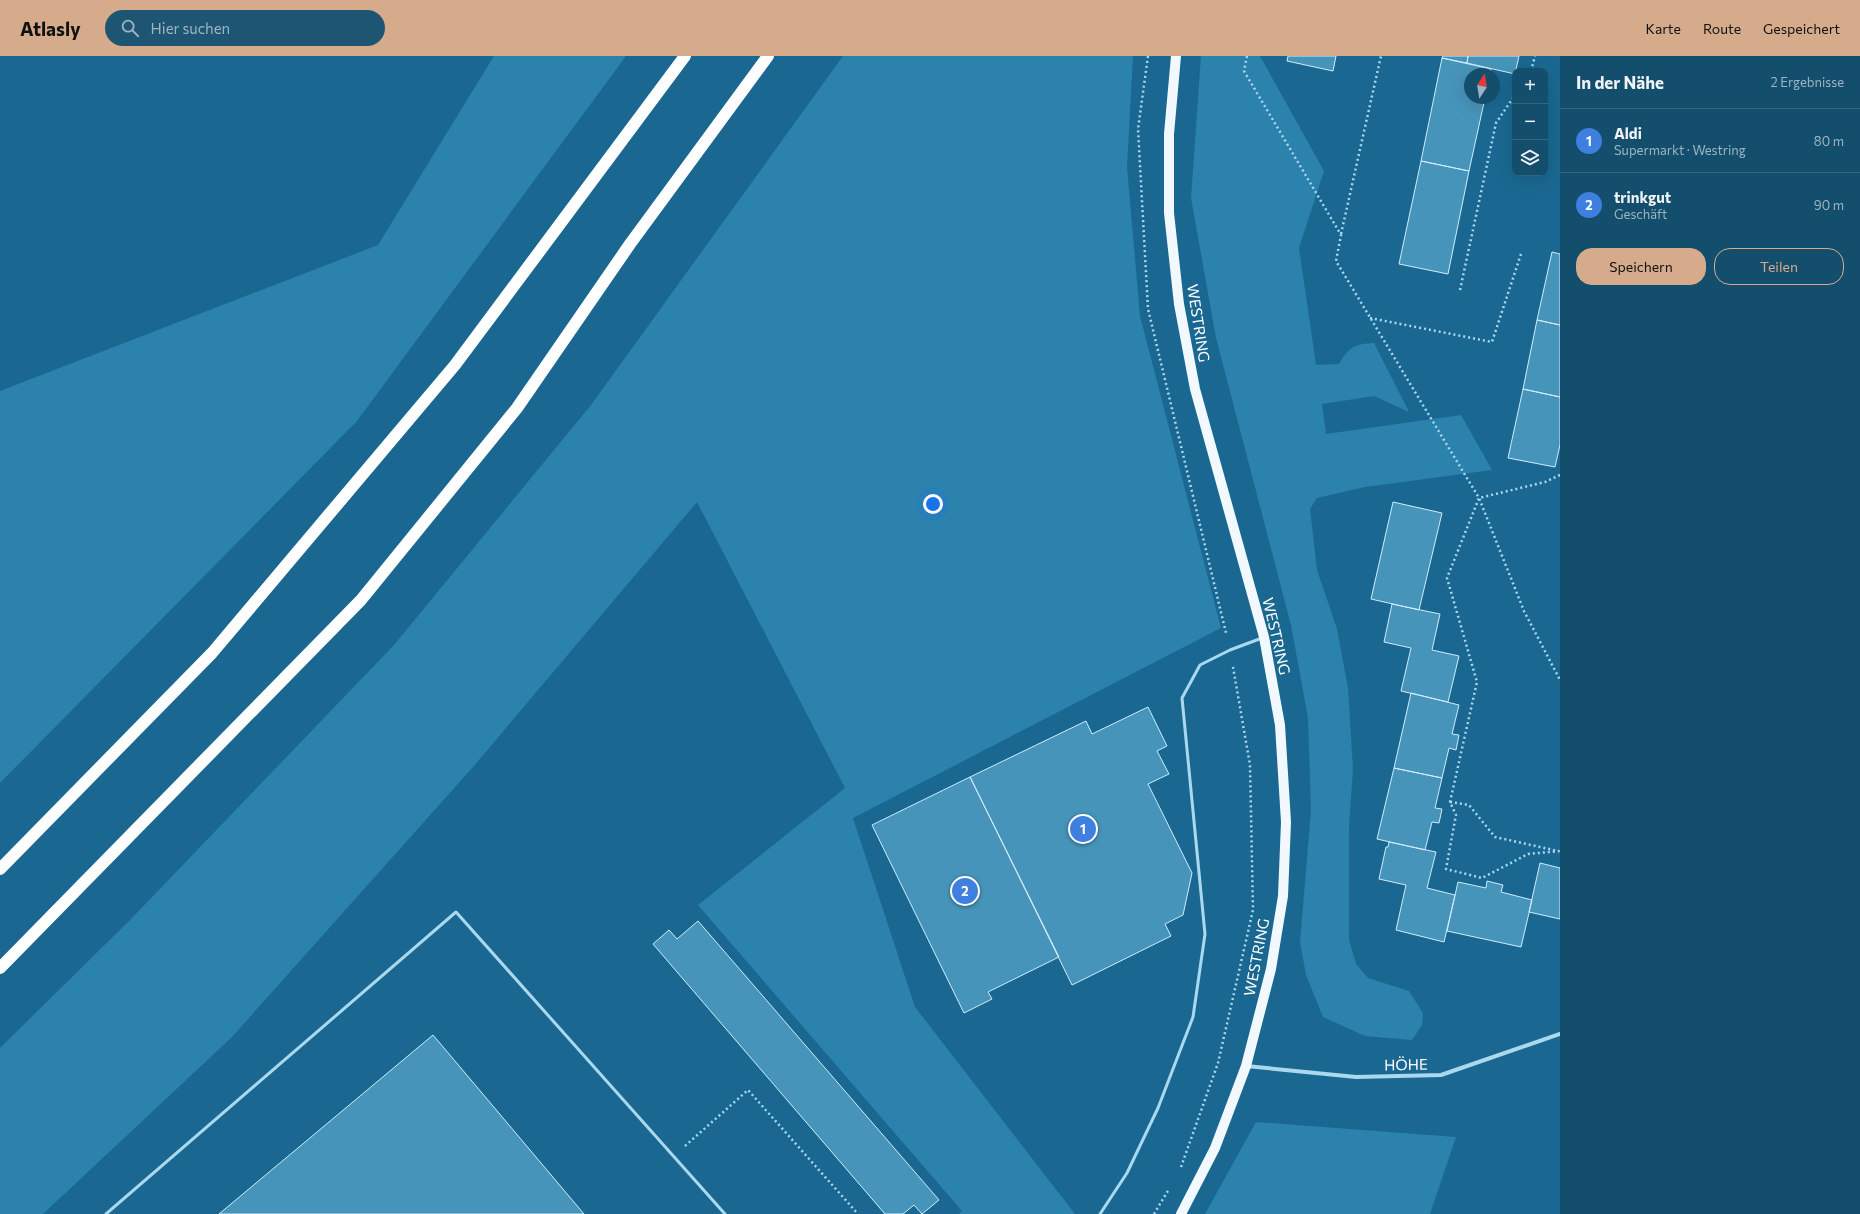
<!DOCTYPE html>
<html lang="de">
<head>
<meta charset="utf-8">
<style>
	:root { --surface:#144e6d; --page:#1d5572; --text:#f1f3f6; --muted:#9db4c2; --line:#336580; --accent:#d6ab8b }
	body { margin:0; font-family:Commissioner,sans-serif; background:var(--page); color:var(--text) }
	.controls { position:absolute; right:12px; top:12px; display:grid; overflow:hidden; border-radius:8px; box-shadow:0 4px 16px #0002 }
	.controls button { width:36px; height:36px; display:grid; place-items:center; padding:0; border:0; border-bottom:1px solid var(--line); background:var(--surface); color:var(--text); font:20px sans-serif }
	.compass { position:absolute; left:1464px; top:12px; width:36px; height:36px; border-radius:50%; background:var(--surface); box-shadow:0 4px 16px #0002; rotate:12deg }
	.you { position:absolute; left:933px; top:448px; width:14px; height:14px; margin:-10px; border:3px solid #fff; border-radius:50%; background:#1a73e8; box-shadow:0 0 0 6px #1a73e833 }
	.badge { display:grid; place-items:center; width:26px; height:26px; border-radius:50%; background:var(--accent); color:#fff; font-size:13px; font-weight:700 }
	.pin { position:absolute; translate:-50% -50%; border:2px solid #fff; box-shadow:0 1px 4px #0006 }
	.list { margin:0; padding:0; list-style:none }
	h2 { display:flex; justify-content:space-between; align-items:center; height:52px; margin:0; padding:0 16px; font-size:17px }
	h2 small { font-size:13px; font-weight:400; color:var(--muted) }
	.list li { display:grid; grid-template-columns:26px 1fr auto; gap:12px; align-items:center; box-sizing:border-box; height:64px; padding:0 16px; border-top:1px solid var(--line) }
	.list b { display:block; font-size:15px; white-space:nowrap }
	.list p { margin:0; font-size:13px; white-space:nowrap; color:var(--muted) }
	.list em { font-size:13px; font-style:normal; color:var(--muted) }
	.actions { display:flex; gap:8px; padding:12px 16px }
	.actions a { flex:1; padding:9px 0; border:1px solid var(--accent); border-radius:16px; text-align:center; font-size:14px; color:var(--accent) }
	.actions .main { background:var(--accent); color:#111 }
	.icon { flex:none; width:22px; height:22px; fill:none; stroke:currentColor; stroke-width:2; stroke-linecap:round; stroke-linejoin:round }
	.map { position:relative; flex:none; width:1560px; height:1158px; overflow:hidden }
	header { display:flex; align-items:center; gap:24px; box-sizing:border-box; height:56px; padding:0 20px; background:var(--accent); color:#111 }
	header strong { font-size:19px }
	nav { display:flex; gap:22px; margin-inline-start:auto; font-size:14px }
	.search { width:280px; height:36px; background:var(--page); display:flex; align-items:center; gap:10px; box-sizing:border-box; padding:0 14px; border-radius:22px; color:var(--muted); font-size:15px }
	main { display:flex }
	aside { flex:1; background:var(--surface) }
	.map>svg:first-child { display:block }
	.green { fill:#2a82ad }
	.building { fill:#4794ba; stroke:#cfedfb }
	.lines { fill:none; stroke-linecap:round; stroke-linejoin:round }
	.path { stroke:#a9d8ef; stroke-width:2.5; stroke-dasharray:2 3; stroke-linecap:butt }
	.lane { stroke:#a9d8ef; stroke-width:3 }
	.street { stroke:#a9d8ef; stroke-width:4 }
	.primary { stroke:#f1f9ff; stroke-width:10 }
	.highway { stroke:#fff; stroke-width:12 }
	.labels { text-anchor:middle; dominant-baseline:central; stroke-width:3.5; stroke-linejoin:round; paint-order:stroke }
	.street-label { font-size:15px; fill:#fff; stroke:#1a6891 }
</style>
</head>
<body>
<header>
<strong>Atlasly</strong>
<div class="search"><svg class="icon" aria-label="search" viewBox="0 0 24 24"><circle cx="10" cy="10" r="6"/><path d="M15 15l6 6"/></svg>Hier suchen</div>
<nav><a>Karte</a><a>Route</a><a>Gespeichert</a></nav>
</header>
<main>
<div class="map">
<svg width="1560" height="1158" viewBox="0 0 1560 1158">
	<rect width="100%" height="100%" fill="#1a6891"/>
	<!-- green -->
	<path class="green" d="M494,0H626L357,365L0,727V335L378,189Z
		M843,0H1133L1127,111L1140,260L1221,572L853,762L915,951L1075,1158H959L962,1155L698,849L845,732L697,446L473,711L232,981L43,1158H0V992L131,863L394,589L591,349Z
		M1201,0H1260L1324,115L1299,192L1316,309L1339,308C1349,291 1354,288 1374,287L1409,356L1374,340L1322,348L1326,378L1461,359L1492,414L1365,431L1317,442L1310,453L1317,514L1337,573L1348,632L1353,713L1349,771V883L1356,908L1368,922L1409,935L1423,957L1422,969L1412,984L1365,980L1323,961L1306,919L1300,886L1311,754L1308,662L1291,569L1216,282L1191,142Z
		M1256,1066L1456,1081L1430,1158H1205Z"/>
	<!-- building -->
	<path class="building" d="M1288,0H1336L1333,15L1287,5Z
		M1443,0H1468L1467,7L1442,2Z
		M1468,0H1519L1515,18L1467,7Z
		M1442,2L1491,13L1490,18H1470V42H1485L1469,115L1421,105Z
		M1421,105L1469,115L1448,218L1399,208Z
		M1552,196L1560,198V269L1537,264Z
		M1537,264L1560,269V341L1523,333Z
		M1523,333L1560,341V389L1555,411L1508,402Z
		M1393,446L1442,457L1419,554L1371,543Z
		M1392,548L1440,558L1432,594L1459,600L1448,646L1401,635L1411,592L1384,586Z
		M1411,637L1459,649L1452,678L1459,679L1456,694L1449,692L1442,722L1394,712Z
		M1148,651L1167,690L1157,695L1169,718L1148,728L1192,817L1183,859L1165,868L1171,880L1072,929L970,721L1086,665L1092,678Z
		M1394,712L1442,722L1435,752L1442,753L1439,767L1432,766L1425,794L1377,783Z
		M970,721L1059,901L988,936L992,943L964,957L872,769Z
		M1389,786L1436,796L1427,832L1455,839L1444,886L1396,874L1406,829L1379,823L1386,791H1388Z
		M1540,807L1560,812V863L1529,856Z
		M1487,825L1503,829L1501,836L1532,844L1521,891L1447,875L1458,826L1486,832Z
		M698,865L939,1144L922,1158L914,1149L903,1158H885L653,888L669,874L677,883Z
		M433,979L584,1158H219Z"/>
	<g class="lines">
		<!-- path -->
		<path class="path" d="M1148,0L1138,73L1148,253L1226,577
			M1247,0L1244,15L1341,179L1336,205L1479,442L1524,555L1560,624
			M1531,15L1535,0
			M1341,178L1381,0
			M1460,234L1496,67L1515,39
			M1370,262L1492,286L1521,198
			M1560,419L1545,426L1479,442L1447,522L1477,626L1450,746L1456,759L1446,813L1482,822L1528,798L1560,795
			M1450,746L1469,749L1495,781L1558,795
			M685,1090L748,1034L858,1158
			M1181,1111L1218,1007L1253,854L1250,709L1233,611
			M1154,1158L1169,1133"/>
		<!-- lane -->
		<path class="lane" d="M106,1158L456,856L725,1158
			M1100,1158L1127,1117L1158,1052L1193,961L1205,878L1182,642L1200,609L1230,594L1262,582"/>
		<!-- street -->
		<path class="street" d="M1246,1010L1356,1021L1441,1019L1560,978"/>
		<!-- primary -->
		<path class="primary" d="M1176,0L1169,78V157L1179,248L1195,333L1264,581L1280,669L1286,766L1283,840L1271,913L1246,1010L1215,1092L1181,1158"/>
		<!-- highway -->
		<path class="highway" d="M0,813L212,597L455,309L685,0
			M0,912L361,544L517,352L630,188L768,0"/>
	</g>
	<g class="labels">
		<!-- street labels -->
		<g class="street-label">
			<text transform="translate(1199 267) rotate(81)">WESTRING</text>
			<text transform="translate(1277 580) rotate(77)">WESTRING</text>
			<text transform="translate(1256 901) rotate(-79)">WESTRING</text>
			<text transform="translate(1406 1008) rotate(-1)">HÖHE</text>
		</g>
	</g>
</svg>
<div class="controls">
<button>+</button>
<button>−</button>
<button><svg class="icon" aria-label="layers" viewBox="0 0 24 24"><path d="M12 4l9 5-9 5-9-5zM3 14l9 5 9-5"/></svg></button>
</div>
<svg class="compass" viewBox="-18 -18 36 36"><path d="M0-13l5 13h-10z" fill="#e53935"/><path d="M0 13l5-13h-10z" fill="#9db4c2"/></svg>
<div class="you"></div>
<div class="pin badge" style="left:1083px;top:773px;background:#3f7fe0">1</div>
<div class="pin badge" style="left:965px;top:835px;background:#3f7fe0">2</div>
</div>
<aside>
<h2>In der Nähe<small>2 Ergebnisse</small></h2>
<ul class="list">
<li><span class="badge" style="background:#3f7fe0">1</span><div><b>Aldi</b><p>Supermarkt · Westring</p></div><em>80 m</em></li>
<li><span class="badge" style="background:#3f7fe0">2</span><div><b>trinkgut</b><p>Geschäft</p></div><em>90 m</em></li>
</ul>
<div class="actions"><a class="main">Speichern</a><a>Teilen</a></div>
</aside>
</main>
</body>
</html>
